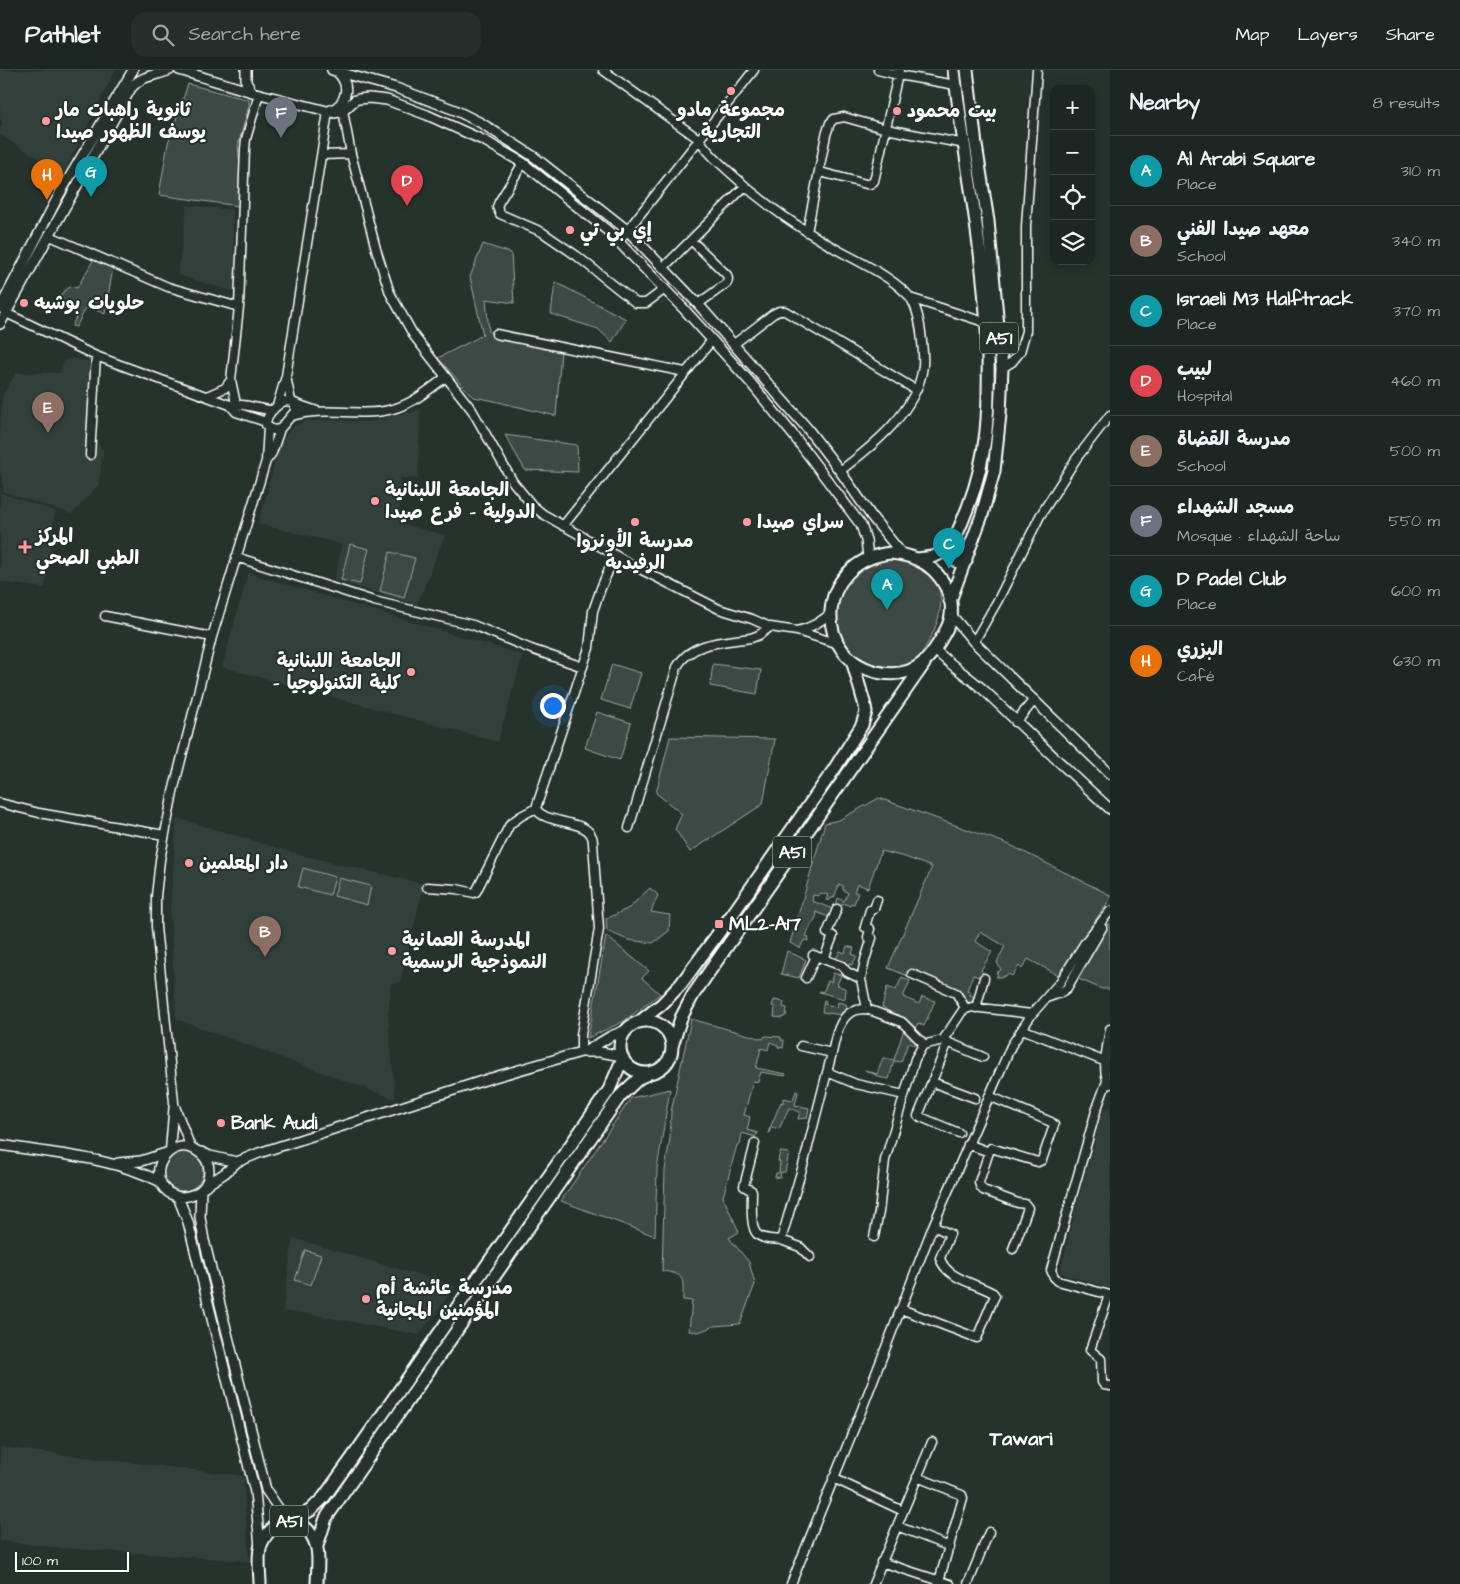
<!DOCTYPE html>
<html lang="en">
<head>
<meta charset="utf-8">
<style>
	:root { --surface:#1c2622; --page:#252e2a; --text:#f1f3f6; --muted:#a0a5a5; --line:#3a4340; --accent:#ff9aa2 }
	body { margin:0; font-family:"Architects Daughter","Playpen Sans Arabic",sans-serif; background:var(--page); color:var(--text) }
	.controls { position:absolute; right:15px; top:15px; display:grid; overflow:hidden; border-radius:10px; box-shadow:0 2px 12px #0003 }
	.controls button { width:45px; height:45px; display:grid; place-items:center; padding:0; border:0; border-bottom:1px solid var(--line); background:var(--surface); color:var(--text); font:25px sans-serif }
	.scale { position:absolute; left:15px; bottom:12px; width:114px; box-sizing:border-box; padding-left:5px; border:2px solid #fff; border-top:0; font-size:14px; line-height:18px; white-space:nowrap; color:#fff; -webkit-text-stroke:4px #26332d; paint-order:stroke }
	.you { position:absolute; left:552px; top:635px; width:18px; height:18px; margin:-12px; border:4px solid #fff; border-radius:50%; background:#1a73e8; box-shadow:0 0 0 8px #1a73e833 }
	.badge { display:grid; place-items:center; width:32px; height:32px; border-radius:50%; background:var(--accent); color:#fff; font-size:16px; font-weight:700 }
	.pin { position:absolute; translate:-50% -41px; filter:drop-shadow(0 1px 2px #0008) }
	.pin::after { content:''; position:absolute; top:26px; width:18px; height:15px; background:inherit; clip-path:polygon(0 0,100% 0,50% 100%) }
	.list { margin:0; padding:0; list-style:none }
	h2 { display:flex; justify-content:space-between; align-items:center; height:65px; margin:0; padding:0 20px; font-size:21px }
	h2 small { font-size:16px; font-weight:400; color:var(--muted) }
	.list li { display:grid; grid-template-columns:32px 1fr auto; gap:15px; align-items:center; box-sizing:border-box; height:70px; padding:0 20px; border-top:1px solid var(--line) }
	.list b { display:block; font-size:19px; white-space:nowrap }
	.list p { margin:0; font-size:16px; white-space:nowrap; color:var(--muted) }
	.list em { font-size:16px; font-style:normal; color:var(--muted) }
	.icon { flex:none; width:28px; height:28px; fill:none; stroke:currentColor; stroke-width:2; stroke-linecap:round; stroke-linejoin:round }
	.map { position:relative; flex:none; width:1110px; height:1514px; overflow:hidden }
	header { display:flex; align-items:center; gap:30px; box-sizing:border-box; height:70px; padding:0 25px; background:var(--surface); border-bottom:1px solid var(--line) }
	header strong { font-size:24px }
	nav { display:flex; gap:28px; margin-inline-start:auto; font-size:18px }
	.search { width:350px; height:45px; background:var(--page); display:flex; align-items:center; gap:12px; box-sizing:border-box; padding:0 18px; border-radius:15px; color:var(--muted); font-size:19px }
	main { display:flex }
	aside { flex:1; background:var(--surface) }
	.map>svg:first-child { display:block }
	.built { fill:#333f3a }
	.green { fill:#3e4944; stroke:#9ea4a2 }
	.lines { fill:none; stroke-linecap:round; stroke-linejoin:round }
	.minor-casing { stroke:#fff; stroke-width:11 }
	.major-casing { stroke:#fff; stroke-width:12 }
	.highway-casing { stroke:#fff; stroke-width:15 }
	.minor { stroke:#26332d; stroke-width:8 }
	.major { stroke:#26332d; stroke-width:9 }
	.highway { stroke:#26332d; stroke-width:11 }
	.poi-dot { fill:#ff9aa2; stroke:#26332d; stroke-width:2 }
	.labels { text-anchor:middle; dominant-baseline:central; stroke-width:4; stroke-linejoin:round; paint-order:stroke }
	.shield { fill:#26332d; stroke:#bec2c0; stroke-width:1 }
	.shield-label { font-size:18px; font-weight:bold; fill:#fff }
	.poi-label { font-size:19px; font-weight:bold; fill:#fff; stroke:#26332d; text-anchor:start }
	.neighbourhood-label { font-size:20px; font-weight:bold; fill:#fff; stroke:#26332d }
</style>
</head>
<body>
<header>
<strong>Pathlet</strong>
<div class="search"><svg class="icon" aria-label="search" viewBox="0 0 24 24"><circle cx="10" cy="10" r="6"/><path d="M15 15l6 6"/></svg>Search here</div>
<nav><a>Map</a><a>Layers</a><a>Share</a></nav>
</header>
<main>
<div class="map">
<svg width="1110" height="1514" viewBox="0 0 1110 1514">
	<rect width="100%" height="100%" fill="#26332d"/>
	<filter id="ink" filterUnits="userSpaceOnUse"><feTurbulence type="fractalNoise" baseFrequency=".02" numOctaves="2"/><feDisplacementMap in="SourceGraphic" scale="10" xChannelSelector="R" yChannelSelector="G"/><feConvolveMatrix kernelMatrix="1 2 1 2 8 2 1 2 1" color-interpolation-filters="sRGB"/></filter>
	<g filter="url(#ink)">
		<!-- built -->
		<path class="built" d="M0,0H115L64,103L0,65V57L2,54L0,48Z
			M187,135L232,140L236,222L178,205Z
			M71,288L88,291L100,306L96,372L103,380L99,414L72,444L4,422L0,402V354L2,327L16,303H60L64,290Z
			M420,340L418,409L401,408L398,453L445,465L417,535L334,510L342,474L258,454L279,377L286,365L294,356L307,351L321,350L367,352Z
			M0,423L55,441L45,518L0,512Z
			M248,503L523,585L498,672L222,597Z
			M177,748L301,785L424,814L400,912L391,914L388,944L395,1029L176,949L170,840Z
			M1110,1036V1218L1060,1203L1075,1141L1102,1044Z
			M293,1168L456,1216L419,1265L316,1245L283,1241Z
			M0,1377L243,1406L249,1491L62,1478L0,1471Z"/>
		<!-- green -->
		<path class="green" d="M188,14L249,30V36L238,75L241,107L239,136L159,125L168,73Z
			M483,174L511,183L514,233L486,229L489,262L561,281L556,346L490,330L473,327L438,288L483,265L470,207Z
			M94,189L113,198L105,244L87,236L76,257L72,256L77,245L55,234L63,222L71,216L77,218Z
			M555,212L626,249L612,272L598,259L551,244Z
			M505,365L577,375L578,402L525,400Z
			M350,474L369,479L360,514L341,510Z
			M390,482L415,488L404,528L380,521Z
			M892,488C898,489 905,489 910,491C947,505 946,537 931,567C926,576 920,589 910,594C890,604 861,593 848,576C834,559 832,530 846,512C849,508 856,504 861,500C864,498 869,493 873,491C878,489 886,489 892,488Z
			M612,594L641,603L630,639L601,630Z
			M713,594L761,600L757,624L710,616Z
			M597,642L631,653L620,690L585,678Z
			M670,667L775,669L763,734L690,782L675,759L682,744L656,723Z
			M879,728L1008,774L1110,825V829L1058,905L1028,889L1022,899L1019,896L1012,906L1008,904L1003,907H996L998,905L996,903L1001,900L997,892L1005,876L980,862L975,871L992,882L981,900L983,903L979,907L973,905L967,920L971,922L970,925L974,927L972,933L964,931L951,923L888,898L932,797L905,787L881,781L868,818L857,814L854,822L858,823L854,834L851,833L850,836L843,833L841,837L836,834L838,828L844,831L848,823L843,820V816L839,814L834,828H831L829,831L826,830L828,825L820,823L818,826L813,825L812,831L833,839L831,848L816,842L815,843L817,845L813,853H812L806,866L809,868L808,871L804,870L800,878L790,873L825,753L839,750Z
			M303,798L335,807L330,825L298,817Z
			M339,808L371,816L367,835L334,826Z
			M650,818L658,825L651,842L670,845L669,861L653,873L628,870L607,861L606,849L629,838Z
			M1108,854H1110V919H1102L1076,908Z
			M606,866L649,901L642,908L660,924L624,951L588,968Z
			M847,876L854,878L852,884L857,886L852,895L849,894L847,900L835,891L840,881L845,883Z
			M787,881L806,890L799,908L781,904Z
			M833,903L841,905L837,915L846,919L845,929L819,922L820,921L823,922L828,911L831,912Z
			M902,907L910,911L903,927L919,934L922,927L935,931L924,956L918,953L914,961L898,947L882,937L887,917L896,920Z
			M774,930L784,932L783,937L787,938L786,946H784L783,948L774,947L775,937L772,936Z
			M824,930L826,931L825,934L837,937L838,932L846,934L847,940L845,942H842L841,945L822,942Z
			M691,949L763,969L765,966L781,967V970H784L783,978L778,977V975L770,972L768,980L761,978L756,998L786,1004L785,1006L761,1002L758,1012L753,1011L744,1045L750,1047L747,1060L758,1063L755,1067L742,1063L740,1075H737L723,1127L739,1162L729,1168L749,1192L755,1214L740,1254L714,1256L699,1262L689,1261L692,1231L683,1230C683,1208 686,1204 662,1201L665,1100L670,1068L671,1042Z
			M905,956L919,976L908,973L901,992L894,991L889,1009L878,1007V1006L865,1000L877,1004L883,988L894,990Z
			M670,1019L657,1099L655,1166L561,1131L631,1028Z
			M796,1021L798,1022L795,1035L809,1038L807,1048L798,1049L800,1042L789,1038L779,1059L771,1057L769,1063H768L781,1032L783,1033V1028L793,1030Z
			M163 1101a20 20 0 1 1 40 0a20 20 0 1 1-40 0Z
			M780,1082L789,1083L785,1102H781L780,1108L775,1107L776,1103H779L780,1092L778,1091Z
			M305,1180L321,1185L311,1215L295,1210Z"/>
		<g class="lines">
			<defs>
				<path id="minor" d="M603,0L700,70C708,84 722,95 734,106C766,136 798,157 836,179C859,192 887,204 906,223C916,232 919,249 921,262C922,273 924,285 923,296C918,340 873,376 840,401
					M878,0L898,5L956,15
					M342,35L351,84L376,179L390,223L414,266L472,340L513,412L532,435L543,444L636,497L719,539L752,549L770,557L797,561L839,574
					M322,85L351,84
					M523,93L499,132L497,137L500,144L542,162L577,186L636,233H646L665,219
					M820,102L866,114H870L874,111L899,0
					M807,162L826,65L830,53L834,49L844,47L886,59L965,74
					M50,166L168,217L239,237
					M691,170L727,205L728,209L727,213L698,234
					M619,171L754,0
					M663,198L744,117
					M910,228L987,253
					M6,243L96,286L230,335C244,332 258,340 273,340
					M496,264L685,302
					M734,274L773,244L779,241H785L916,320
					M1002,298L1012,292L1020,282L1026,261V156L1037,0
					M286,306L291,331
					M207,326L225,318L231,310
					M284,331L293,332L296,340L280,359L273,360L266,355C266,344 275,337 284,331Z
					M294,333L317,341
					M236,334L231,310L239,237L245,79L246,69L259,24
					M230,335L236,342L266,352
					M277,336L286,306L328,42
					M292,346C327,335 364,349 396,338C415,332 431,318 446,307
					M90,385L96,286
					M266,391L268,357
					M563,456L712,270
					M236,487L374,531L473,555L531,579L583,597
					M105,546L212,567
					M797,561C811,558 820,552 831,543
					M974,572L998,530L1040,446L1076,389L1110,345
					M0,733L39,743L164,765
					M629,758L677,597C691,571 725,572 751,568L759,565L770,557
					M427,817L457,819L474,823L476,822L510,754L521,746L536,738
					M877,830L874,839L870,840L865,857L870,859L868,867L872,868L865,890L861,909L867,939L902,952L924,974
					M813,885L842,896L847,902L861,909
					M824,889L833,866L827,863L837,839
					M912,904L956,923L966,939
					M806,908L816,886
					M1049,927L1060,923L1067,918L1102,858
					M976,938L984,908
					M1022,959L1106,992
					M1110,959C1108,972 1100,1005 1110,1014
					M945,971L983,987
					M948,972L918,1046L959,1063
					M801,976L832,983C835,970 838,950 851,942C855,940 862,939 867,939
					M581,982V965L599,859L593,773C593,770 593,768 591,765C583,749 542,754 536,738L589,578L593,541L601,518L615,485
					M827,1002L856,1014L904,1025
					M1107,1011L1096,1041L1051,1200L1054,1207L1058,1211L1110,1225
					M932,1012L975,1028
					M989,1026L1051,1052L1054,1055L1042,1090L1038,1092L991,1078L989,1082L979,1112L980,1116L983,1120L1018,1133L1025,1134L1028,1138L1013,1179
					M174,1034L191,1078
					M755,1073L744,1116L752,1121C752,1131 750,1158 757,1164C763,1170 773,1169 781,1170L804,1092L832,983
					M968,1074L989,1082
					M170,1080L174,1032L156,857V826L160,790L173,722L212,567L266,391L272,383L280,359
					M874,1167L879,1142L885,1090L915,989L923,975L943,970L963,940L972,937L1032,944
					M781,1170L800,1177L810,1187
					M1109,1225L1090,1280L1101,1289L1102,1312L1104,1315L1110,1316
					M901,1239L977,1268L993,1230L995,1226L993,1223C976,1213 946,1209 940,1188L950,1164L933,1156
					M917,1407L962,1425L963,1428L939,1511
					M833,1408L903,1441
					M897,1456L950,1477
					M881,1492L950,1514
					M791,1514L862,1339L933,1156L1011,976L1032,944L1060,912L1086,871L1110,841
					M873,1514L932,1372
					M968,1514L989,1462"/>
				<path id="major" d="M179,0L252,22L335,43L343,41L355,30L359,29L369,28L387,30L427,45L485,71L523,93L608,161L683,238L750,312L794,366L861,455L866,470L868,487
					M246,0V12L252,22
					M332,0L396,18L455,40L481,53L533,86L627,160L698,234L807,358L840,401L872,447L902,484
					M329,41C347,35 352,14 336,1
					M0,238L59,125L133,0
					M0,254L131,18C142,5 155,6 170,0
					M952,546L974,572L1110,704
					M934,579C950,595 970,607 987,623C1028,662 1068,701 1110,739
					M1016,652L1034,630
					M586,981L611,966L626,960
					M0,1075C54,1084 112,1087 161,1112
					M201,1082L210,1086L237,1092
					M118,1093L141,1091L166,1083
					M205,1116L225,1103L237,1092L259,1083L488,1009L581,982H600L622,986
					M201,1120L200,1147L204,1170L266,1420L287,1451
					M178,1127C195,1127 209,1119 209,1101C209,1094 206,1088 201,1084C175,1060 142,1101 168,1122C170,1124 175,1125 178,1127L188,1152L255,1422L260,1477"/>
				<path id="highway" d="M949,477C949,486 952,490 961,493L966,491
					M891,483C900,484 908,485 916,489C942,500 960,531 947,558C932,587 918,608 882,603C810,591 815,491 891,483Z
					M917,489C922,488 930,488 935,486C954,479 961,454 968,437C988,385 989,340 988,285C986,189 965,95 954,0
					M950,531L982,445L994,401L1000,344L1002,298L988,151L976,75L967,0
					M620 977a26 26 0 1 1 52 0a26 26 0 1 1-52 0Z
					M639,952L662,934L681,914L734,842L833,701L862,655L866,642L865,636L852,590
					M672,976L681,948L693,925L924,594
					M292,1451L311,1440L324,1427L350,1391L609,1020L623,988
					M317,1476L326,1448L620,1026L639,1008L652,1002
					M260,1514C260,1503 257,1486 261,1475C273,1445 306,1442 316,1475C320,1486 317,1502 317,1514"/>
			</defs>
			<!-- minor casing -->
			<use href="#minor" class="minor-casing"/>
			<!-- major casing -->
			<use href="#major" class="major-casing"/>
			<!-- highway casing -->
			<use href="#highway" class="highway-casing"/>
			<!-- minor -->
			<use href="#minor" class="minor"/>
			<!-- major -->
			<use href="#major" class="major"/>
			<!-- highway -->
			<use href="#highway" class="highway"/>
		</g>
	</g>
	<!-- markers -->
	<g class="poi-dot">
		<circle cx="731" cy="21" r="5"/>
		<circle cx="897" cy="41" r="5"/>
		<circle cx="46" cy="51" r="5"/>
		<circle cx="570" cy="160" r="5"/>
		<circle cx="24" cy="233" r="5"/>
		<circle cx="375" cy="431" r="5"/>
		<circle cx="635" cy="452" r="5"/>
		<circle cx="747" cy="452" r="5"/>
		<path d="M22.5 469.5h5v5h5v5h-5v5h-5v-5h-5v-5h5z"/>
		<circle cx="411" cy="602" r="5"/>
		<circle cx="189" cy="793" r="5"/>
		<rect x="714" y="849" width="10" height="10" rx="2.5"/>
		<circle cx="392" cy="881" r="5"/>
		<circle cx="221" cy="1053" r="5"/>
		<circle cx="366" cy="1229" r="5"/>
	</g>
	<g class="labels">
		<!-- shield labels -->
		<g class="shield">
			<rect x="980" y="252.5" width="38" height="31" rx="4"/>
			<rect x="773" y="766.5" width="38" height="31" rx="4"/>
			<rect x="270" y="1435.5" width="38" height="31" rx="4"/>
		</g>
		<g class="shield-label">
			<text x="999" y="268">A51</text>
			<text x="792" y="782">A51</text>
			<text x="289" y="1451">A51</text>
		</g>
		<!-- poi labels -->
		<g class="poi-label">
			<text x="56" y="40">ثانوية راهبات مار<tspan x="56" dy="22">يوسف الظهور صيدا</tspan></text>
			<text x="731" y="40" text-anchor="middle">مجموعة مادو<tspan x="731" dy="22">التجارية</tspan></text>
			<text x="907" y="41">بيت محمود</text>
			<text x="580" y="160">إي بي تي</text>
			<text x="34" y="233">حلويات بوشيه</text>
			<text x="385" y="420">الجامعة اللبنانية<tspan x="385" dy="22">الدولية - فرع صيدا</tspan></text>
			<text x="757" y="452">سراي صيدا</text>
			<text x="36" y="466">المركز<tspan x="36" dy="22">الطبي الصحي</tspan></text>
			<text x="635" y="471" text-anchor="middle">مدرسة الأونروا<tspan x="635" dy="22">الرفيدية</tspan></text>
			<text x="401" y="591" text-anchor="end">الجامعة اللبنانية<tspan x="401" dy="22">- كلية التكنولوجيا</tspan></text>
			<text x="199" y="793">دار المعلمين</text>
			<text x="729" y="854">ML2-A17</text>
			<text x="402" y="870">المدرسة العمانية<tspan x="402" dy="22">النموذجية الرسمية</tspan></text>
			<text x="231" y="1053">Bank Audi</text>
			<text x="376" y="1218">مدرسة عائشة أم<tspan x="376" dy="22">المؤمنين المجانية</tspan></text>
		</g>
		<!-- neighbourhood labels -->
		<g class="neighbourhood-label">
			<text x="1021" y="1369">Tawari</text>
		</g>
	</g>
</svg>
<div class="controls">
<button>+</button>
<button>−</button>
<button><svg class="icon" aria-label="locate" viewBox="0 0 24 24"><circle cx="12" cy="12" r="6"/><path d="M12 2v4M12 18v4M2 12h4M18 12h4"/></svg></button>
<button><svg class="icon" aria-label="layers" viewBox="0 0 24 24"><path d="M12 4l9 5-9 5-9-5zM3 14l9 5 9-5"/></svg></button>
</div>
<div class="scale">100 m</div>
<div class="you"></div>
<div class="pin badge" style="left:887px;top:540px;background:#0f9aa8">A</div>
<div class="pin badge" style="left:265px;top:887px;background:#8d6e63">B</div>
<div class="pin badge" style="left:949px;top:499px;background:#0f9aa8">C</div>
<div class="pin badge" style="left:407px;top:136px;background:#e0444e">D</div>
<div class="pin badge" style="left:48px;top:363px;background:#8d6e63">E</div>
<div class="pin badge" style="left:281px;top:68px;background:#6b7280">F</div>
<div class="pin badge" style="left:91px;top:127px;background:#0f9aa8">G</div>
<div class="pin badge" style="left:47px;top:130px;background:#e8710a">H</div>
</div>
<aside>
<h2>Nearby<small>8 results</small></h2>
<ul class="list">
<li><span class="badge" style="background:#0f9aa8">A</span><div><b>Al Arabi Square</b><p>Place</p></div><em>310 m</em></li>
<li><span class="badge" style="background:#8d6e63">B</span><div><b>معهد صيدا الفني</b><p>School</p></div><em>340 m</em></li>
<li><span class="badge" style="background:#0f9aa8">C</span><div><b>Israeli M3 Halftrack</b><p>Place</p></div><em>370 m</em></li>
<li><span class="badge" style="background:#e0444e">D</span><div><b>لبيب</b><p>Hospital</p></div><em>460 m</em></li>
<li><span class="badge" style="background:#8d6e63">E</span><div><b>مدرسة القضاة</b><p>School</p></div><em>500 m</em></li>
<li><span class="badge" style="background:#6b7280">F</span><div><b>مسجد الشهداء</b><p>Mosque · ساحة الشهداء</p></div><em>550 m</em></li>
<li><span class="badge" style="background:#0f9aa8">G</span><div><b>D Padel Club</b><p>Place</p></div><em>600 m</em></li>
<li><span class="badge" style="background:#e8710a">H</span><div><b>البزري</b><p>Café</p></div><em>630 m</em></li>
</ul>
</aside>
</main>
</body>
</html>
